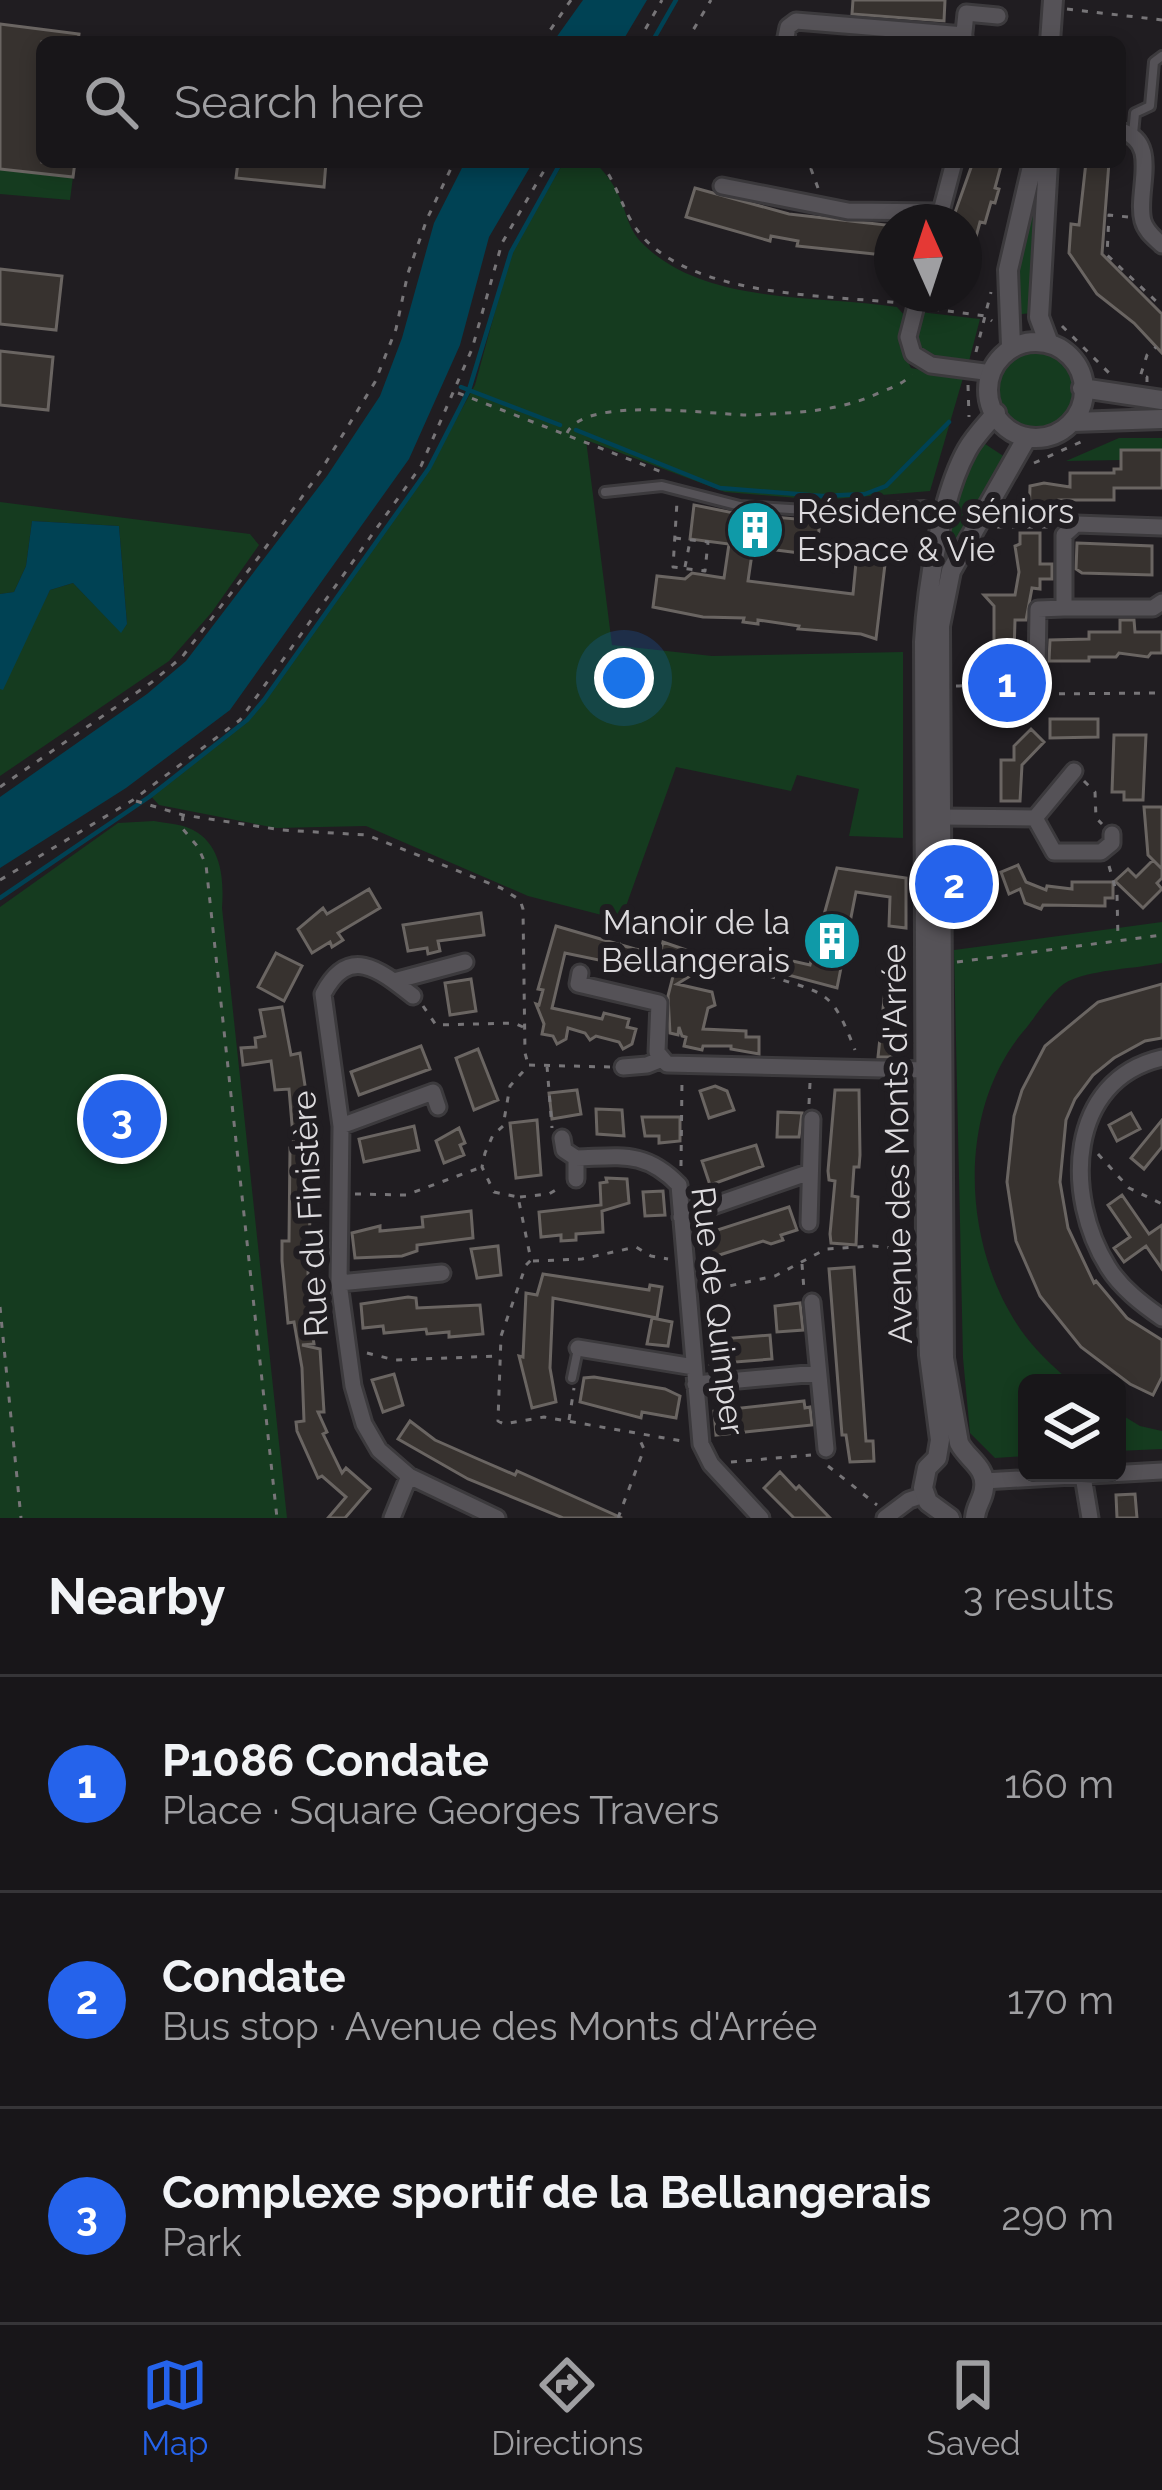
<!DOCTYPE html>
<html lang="en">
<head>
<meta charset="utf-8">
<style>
	:root { --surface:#181619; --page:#211f22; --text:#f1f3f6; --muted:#9f9fa2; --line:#363538; --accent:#2563eb }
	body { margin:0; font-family:Raleway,sans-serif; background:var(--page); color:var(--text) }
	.controls { position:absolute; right:36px; bottom:36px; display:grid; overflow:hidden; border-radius:18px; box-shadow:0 6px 18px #0003 }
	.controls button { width:108px; height:108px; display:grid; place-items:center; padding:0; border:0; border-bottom:3px solid var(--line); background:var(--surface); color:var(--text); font:60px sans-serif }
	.compass { position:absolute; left:874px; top:204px; width:108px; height:108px; border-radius:50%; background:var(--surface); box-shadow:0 6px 18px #0003; rotate:357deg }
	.you { position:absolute; left:624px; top:678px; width:42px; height:42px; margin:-30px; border:9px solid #fff; border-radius:50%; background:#1a73e8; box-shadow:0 0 0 18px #1a73e833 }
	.badge { display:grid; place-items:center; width:78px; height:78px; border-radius:50%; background:var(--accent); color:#fff; font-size:39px; font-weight:700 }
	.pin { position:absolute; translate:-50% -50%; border:6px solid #fff; box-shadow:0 3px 12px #0006 }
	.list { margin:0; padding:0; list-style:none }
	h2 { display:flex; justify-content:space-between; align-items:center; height:156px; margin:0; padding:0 48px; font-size:51px }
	h2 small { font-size:39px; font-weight:400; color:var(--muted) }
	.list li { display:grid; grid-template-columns:78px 1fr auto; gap:36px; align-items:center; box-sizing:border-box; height:216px; padding:0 48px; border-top:3px solid var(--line) }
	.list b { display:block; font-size:45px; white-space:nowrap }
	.list p { margin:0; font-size:39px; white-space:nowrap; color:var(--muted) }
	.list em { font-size:39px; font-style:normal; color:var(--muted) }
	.icon { flex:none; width:66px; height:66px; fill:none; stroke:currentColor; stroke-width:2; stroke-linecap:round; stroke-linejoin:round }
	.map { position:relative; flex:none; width:1162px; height:1518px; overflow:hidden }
	.search { position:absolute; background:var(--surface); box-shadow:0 6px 18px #0003; left:36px; right:36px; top:36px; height:132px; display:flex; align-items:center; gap:30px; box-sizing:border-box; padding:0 42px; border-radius:18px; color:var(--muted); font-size:45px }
	.sheet { height:804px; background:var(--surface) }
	nav { display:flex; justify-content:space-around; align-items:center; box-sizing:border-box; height:168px; border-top:3px solid var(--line); background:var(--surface); font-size:33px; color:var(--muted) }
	nav a { display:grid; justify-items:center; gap:6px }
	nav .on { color:var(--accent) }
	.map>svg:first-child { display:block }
	.green { fill:#153b1f }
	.water { fill:#004254 }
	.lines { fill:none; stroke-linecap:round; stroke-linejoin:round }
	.stream { stroke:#004254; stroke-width:4.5 }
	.building { fill:#37322f; stroke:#6a6562; stroke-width:3 }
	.service-casing { stroke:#3c3a3d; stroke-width:14 }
	.minor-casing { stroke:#3c3a3d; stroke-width:21 }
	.tertiary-casing { stroke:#3c3a3d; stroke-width:24 }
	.path { stroke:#777578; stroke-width:3; stroke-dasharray:6 9; stroke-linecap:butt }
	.service { stroke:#555257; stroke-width:8 }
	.minor { stroke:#555257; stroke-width:15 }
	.tertiary { stroke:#555257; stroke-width:18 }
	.labels { text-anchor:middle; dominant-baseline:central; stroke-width:12; stroke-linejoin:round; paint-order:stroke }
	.poi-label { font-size:33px; fill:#dcdadd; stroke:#201d21; text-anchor:start }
	.street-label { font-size:33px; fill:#dcdadd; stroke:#201d21 }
</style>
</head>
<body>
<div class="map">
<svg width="1162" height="1518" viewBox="0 0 1162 1518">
	<rect width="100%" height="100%" fill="#201d21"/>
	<!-- green -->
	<path class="green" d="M564,162H595C603,171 612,181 617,192C626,209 627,227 641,242C703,306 816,294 897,307L905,316L899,344L911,368L963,378L930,491L821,500L725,492L586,440L612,645L712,656L903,652V838L849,836L859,789L797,775L791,791L676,767L621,920L528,896L366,826L276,828L159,805L149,794L250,719L438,452L475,385L512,249Z
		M1043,162L1031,313L1013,315L1017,252Z
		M0,169L73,177L70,200L0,194Z
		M920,312L980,319L969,361L931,358L920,352L914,331Z
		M994 390a41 41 0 1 1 82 0a41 41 0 1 1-82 0Z
		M1119,438H1162V450H1122L1121,460L1066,461Z
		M979,440L1008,459L990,493L965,527L940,584L936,582L964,473Z
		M0,502L250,534L259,545L212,612L169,661L0,776V689L50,590L73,583L121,632L127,624L119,526L32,521L26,566L14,592L0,594Z
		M154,821C165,823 182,824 193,830C222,845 224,880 222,908L287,1518H0V907L118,823Z
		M1162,922V963C1133,969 1098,969 1071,980C1055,986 1038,1013 1027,1027C954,1109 961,1251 1026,1337C1040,1355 1056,1369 1072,1383H1027V1456L995,1458L970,1433L963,1358L954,950Z
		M1117,1412L1140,1426L1162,1431V1449L1117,1451Z"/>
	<!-- water -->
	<path class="water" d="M583,0H647L622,42H553Z
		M465,162H533L489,237L460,345L409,459L230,710L126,788L0,868V797L147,694L186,661L327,476L380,396L402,338L434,223Z
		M32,521L119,526L127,624L121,633L73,583L50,590L3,690L0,689V594L14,592L26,566Z"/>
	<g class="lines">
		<!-- stream -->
		<path class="stream" d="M652,42L676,0
			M625,162L640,165L645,162
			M461,387L560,425
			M576,430L720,488L822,496L865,494L886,486L949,422
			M0,898L149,797L247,720L264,700L429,468L469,390L511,252L561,162"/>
	</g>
	<!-- building -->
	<path class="building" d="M853,0H945L944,21L852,14Z
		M0,24L79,34L78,42H42V162H75L73,177L0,169Z
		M238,162H326L324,187L236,178Z
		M973,162H1002L995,188L999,189L995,203L991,202L985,223L980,222L973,248L978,249L974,263L969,262L968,268L964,267V222L952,221Z
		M1086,162H1109L1102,254L1162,314V353L1134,323L1097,294L1069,253L1071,224L1079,225Z
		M695,188L789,214L886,225L884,255L797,246L798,241L771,236L770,241L686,217Z
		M0,269L62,276L56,330L0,324Z
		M0,351L53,357L48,410L0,405Z
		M1121,450H1162V488H1114V500H1059V523H1029L1030,486L1044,483L1070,487V473H1114V469H1121Z
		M694,505L739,514L820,521L816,555L753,547L748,581L853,594L857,552L886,556L876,639L861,634L798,629L799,626L758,620V624L743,622L744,618L703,617L653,607L657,576L685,579L692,573L724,578L729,544L690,539Z
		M1020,533H1040V564H1052V579H1040V589L1032,588L1026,620H1015L1013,688L1001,687V673H994V606L984,595H1015L1019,572L1015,546L1020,544Z
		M1077,543L1152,546V575L1082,573L1076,569Z
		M1120,620H1134L1135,632H1162V653H1151L1148,657L1119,653L1116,657H1089V661H1049L1050,640L1089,639V632H1120Z
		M1050,719H1098V737L1050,738Z
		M1031,729L1044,742L1022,765L1020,801H1001V760H1014V746Z
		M1114,735H1146L1143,800H1124V792H1112Z
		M1144,807H1162V869L1148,855Z
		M1153,860L1162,869V878L1157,883L1162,889L1143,908L1115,881L1128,869L1136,877Z
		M1018,865L1026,882L1046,890L1047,886L1072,889V882H1113V898H1105V906L1043,905L1041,909L1025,903L1020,889L1009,894L1001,872Z
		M837,868L906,878V928L889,926L890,897L856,892L837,988L788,975L783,968L788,960L810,965Z
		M369,889L380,908L338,933L343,940L332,947L330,942L312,953L298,929L323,908L327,914Z
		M481,913L484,935L438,941L440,951L428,954L427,948L408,951L403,925Z
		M556,926L635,949L660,954L663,942L692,952L689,960L708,965L677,984L712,992L715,1005L708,1008L703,1029L746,1031V1037H759V1054L731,1049V1046H703L702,1050L684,1046L686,1037L682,1036L679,1027L678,1035L670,1033L668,996L673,976L644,969L638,973L621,946L618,961L608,967L604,961L565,953L552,1008L602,1019L604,1013L629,1019L627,1027L636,1029L632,1044L623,1049L619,1042L596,1036L590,1040L585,1033L568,1028L566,1039L557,1044L553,1036L542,1034L544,1024L536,1004L539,1005L543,990L538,989Z
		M276,953L302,966L284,1001L258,987Z
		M888,961L902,962L891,1057H878Z
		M471,979L476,1011L450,1015L445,983Z
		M1162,984V1038L1145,1041L1114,1058L1093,1075L1075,1099L1066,1120L1060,1182L1068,1228L1094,1283L1096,1281L1127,1318L1162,1340V1377L1153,1395L1130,1384L1081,1347L1040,1296L1016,1241L1007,1182L1014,1116L1022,1090L1045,1046L1098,1002Z
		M282,1007L291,1055L300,1053L306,1092H311L316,1149V1158L312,1159L308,1274L312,1297H307L314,1344L302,1345L320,1349L324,1412H318L327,1432L323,1434L342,1473L346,1468L370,1489L345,1518H328L346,1497L322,1476L318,1478L297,1431L296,1422L304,1421L302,1368L294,1322L288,1323L282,1261V1241H289L290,1148H294L289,1089L275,1090L271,1061L243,1065L241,1048L256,1047L255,1038L265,1036L260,1010Z
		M421,1046L430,1069L359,1095L351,1072Z
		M478,1049L498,1100L474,1110L456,1058Z
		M715,1086L727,1091L734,1110L709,1118L700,1091Z
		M577,1090L581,1114L552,1119L549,1093Z
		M835,1090H859L860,1155L859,1167H854L852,1196L858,1197L856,1245L831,1243L830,1234L835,1181L829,1180L828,1171Z
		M596,1109L622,1110L624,1136L597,1134Z
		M778,1112L802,1113L799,1137H777Z
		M1131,1113L1140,1129L1117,1141L1109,1125Z
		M642,1117H680V1141L659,1143V1136H645Z
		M537,1120L541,1175L516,1178L510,1123Z
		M1162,1120V1147L1144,1169L1131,1158Z
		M414,1126L419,1150L364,1162L359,1139Z
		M459,1128L465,1143L460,1145L464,1155L444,1163L436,1141Z
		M756,1145L763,1166L710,1185L702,1161Z
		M606,1178L627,1179L629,1203L602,1211L603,1232L576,1234V1240L561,1241V1235L541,1237L539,1212L601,1205L600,1183L607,1182Z
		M663,1191L665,1215L645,1216L643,1192Z
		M1122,1195L1149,1234L1162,1225V1269L1146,1246L1124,1262L1114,1248L1130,1237L1108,1205Z
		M789,1207L797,1230L781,1235L783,1240L771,1244L763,1241L710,1258L702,1235Z
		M471,1211L473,1238L417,1245V1251L402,1256L355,1258L352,1233L380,1226V1231L423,1227L422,1217Z
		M498,1246L501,1275L477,1278L471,1249Z
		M854,1267L866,1441H873L874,1461L850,1462L846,1435H842L829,1269Z
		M543,1274L649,1290L650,1285L662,1287L657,1318L553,1298L550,1368L556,1402L532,1408L519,1356L523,1357L526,1293L537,1295Z
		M408,1297L416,1298L417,1308L480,1305L483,1334L449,1337V1332L427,1334L426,1329L384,1333L383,1326L363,1328L361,1304Z
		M800,1303L803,1330L777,1332L775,1306Z
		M652,1318L672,1322L668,1346L647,1344Z
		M770,1335L772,1359L710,1364L708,1340Z
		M394,1374L403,1405L383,1412L372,1380Z
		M594,1377L665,1389L680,1396L676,1418L642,1412L641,1418L580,1402L584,1378Z
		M804,1401L805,1408L810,1407L812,1425L716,1435L714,1411Z
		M410,1421L435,1440L478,1459L515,1475L517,1471L622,1518H563L468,1479L398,1439Z
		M780,1472L796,1489L799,1486L830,1518H794L764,1488Z
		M1135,1494L1137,1518H1117L1116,1495Z"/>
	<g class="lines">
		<defs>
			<path id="service" d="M1133,134L1135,113L1150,106L1154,62L1162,56
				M605,492L662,486L740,506L822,511L924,506L945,513
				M572,1378L578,1349"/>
			<path id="minor" d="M785,42L788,27L796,21L964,35
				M963,42L966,13L998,16
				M1120,131C1162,141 1135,192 1143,221C1146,232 1155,238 1162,245
				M722,186L848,211L941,212
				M939,219L954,162
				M919,294L908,337L913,354L931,365L992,373
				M1162,527L1076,524L1064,535V608H1153L1162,602
				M1031,684L1037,672L1038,609L1064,608
				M940,817L1035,818
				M1035,818L1054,852H1101L1112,843V834
				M1035,818L1074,771
				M580,973L578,984L659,1003L657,1052L667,1064L926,1070
				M394,981L465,962
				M413,996C380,970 349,944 323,994L341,1126L339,1283L353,1386L364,1424L379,1450L409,1476L497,1518
				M1162,1058C1066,1080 1064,1197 1108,1267C1121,1288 1142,1304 1162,1318
				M623,1067L647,1065L662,1059
				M341,1126L433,1092L438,1107
				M562,1138L564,1150L576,1158
				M576,1179V1158C621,1157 645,1150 679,1185L701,1444L711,1464L761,1518
				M681,1217L810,1172
				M809,1223L812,1119
				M339,1283L442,1273
				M812,1302L826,1449
				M578,1348L694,1367
				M695,1384L818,1373
				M1083,1476L1090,1518
				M984,1481L1162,1471
				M392,1518L409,1476
				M885,1518L909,1500L924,1495"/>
			<path id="tertiary" d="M1050,42L1053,0
				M1048,341L1039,317L1048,162
				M988 390a48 48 0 1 1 96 0a48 48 0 1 1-96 0Z
				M1011,346L1008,270L1033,162
				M1082,388L1162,400
				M1073,422L1162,419
				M950,1518L928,1502L923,1488L927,1468L937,1458L940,1440L929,1355L926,1251L924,642C927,589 941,496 967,450C974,437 986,425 996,413
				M975,1518C976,1505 983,1500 984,1488C987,1467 967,1459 959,1443L944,1358L940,626L951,571L1026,439"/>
		</defs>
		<!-- service casing -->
		<use href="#service" class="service-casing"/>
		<!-- minor casing -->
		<use href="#minor" class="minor-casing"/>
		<!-- tertiary casing -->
		<use href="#tertiary" class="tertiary-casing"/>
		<!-- path -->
		<path class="path" d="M1067,9L1162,20
			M542,42L571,0
			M638,42L662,0
			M686,42L711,0
			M600,162C618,184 623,214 641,235C694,297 825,295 900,303
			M829,162H839
			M818,188L811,169L825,162
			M1128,217L1109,215L1107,255L1158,303
			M933,309L986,316L992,321
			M1062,326L1110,374
			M976,352L991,292
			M1147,382V377H1140L1147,355L1156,347
			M968,385L969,417
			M458,393L667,474
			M567,433C586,394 716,416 754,415C801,412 838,412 881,392C893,387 903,384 912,374
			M1034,463L1085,440
			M997,527H1053
			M675,538L708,542L705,571L673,567L677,502
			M685,567L690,541
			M956,686C980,686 997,674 1016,677
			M1044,694L1162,693
			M1084,781L1095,792L1096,818L1102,824
			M0,787L152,682L182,657L258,558L320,472L375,382L396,329L408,273L427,219L454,162
			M136,801L183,815L282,830L367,835L501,888L520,900L523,909L525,1053L528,1064
			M183,815L182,828L198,847L206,865L277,1518
			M1109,866L1117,894L1118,939
			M0,880L133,800L240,720L421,466L472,349L502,243L549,162
			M957,962L1162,935
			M769,976C828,994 832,991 855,1050
			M423,1006L436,1025L514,1023L523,1027
			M547,1066L552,1128
			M610,1067L529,1065L510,1086L503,1126L493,1135L485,1153L482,1167L494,1192L518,1197L531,1260L526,1265L501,1336L498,1421L504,1424L544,1417L682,1441
			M809,1104L810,1083
			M1098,1154L1129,1188L1162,1204
			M681,1166L682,1079
			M355,1194L406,1195L479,1168
			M520,1197L549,1194L562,1186
			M533,1261L582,1259L636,1247L651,1256L668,1259
			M802,1264L804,1290
			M701,1292L775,1276L826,1249L873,1246L911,1250
			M0,1307L21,1518
			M367,1353L395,1360L500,1356
			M569,1420L574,1388
			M731,1462L811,1455
			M828,1466L877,1505
			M618,1518L644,1449L638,1436"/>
		<!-- service -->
		<use href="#service" class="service"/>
		<!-- minor -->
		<use href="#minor" class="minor"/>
		<!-- tertiary -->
		<use href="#tertiary" class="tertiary"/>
	</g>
	<!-- icons -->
	<defs>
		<symbol id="building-disc" viewBox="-11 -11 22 22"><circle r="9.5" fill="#0f9aa8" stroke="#201d21"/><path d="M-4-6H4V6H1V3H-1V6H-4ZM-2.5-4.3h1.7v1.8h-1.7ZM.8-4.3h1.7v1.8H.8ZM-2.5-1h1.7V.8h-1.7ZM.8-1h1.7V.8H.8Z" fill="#fff"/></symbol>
	</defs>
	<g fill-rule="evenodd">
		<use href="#building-disc" x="722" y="497" width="66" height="66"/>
		<use href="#building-disc" x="799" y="908" width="66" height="66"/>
	</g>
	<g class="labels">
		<!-- poi labels -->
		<g class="poi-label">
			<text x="797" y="511">Résidence séniors<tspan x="797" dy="38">Espace &amp; Vie</tspan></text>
			<text x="790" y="922" text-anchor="end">Manoir de la<tspan x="790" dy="38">Bellangerais</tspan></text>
		</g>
		<!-- street labels -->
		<g class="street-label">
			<text transform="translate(897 1144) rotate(-91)">Avenue des Monts d'Arrée</text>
			<text transform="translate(310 1214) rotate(-93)">Rue du Finistère</text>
			<text transform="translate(718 1311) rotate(83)">Rue de Quimper</text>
		</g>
	</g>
</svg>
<div class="controls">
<button><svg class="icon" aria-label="layers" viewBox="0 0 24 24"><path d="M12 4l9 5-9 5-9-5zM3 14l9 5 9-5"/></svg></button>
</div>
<svg class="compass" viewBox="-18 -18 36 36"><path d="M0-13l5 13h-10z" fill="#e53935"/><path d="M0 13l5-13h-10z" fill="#9f9fa2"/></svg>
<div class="you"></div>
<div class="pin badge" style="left:1007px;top:683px">1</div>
<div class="pin badge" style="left:954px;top:884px">2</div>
<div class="pin badge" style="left:122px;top:1119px">3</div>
<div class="search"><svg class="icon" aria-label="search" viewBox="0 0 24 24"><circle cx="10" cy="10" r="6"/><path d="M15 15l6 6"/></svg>Search here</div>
</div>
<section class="sheet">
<h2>Nearby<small>3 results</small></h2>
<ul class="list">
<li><span class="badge">1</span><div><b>P1086 Condate</b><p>Place · Square Georges Travers</p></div><em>160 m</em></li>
<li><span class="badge">2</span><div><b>Condate</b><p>Bus stop · Avenue des Monts d'Arrée</p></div><em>170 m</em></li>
<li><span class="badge">3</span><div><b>Complexe sportif de la Bellangerais</b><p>Park</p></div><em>290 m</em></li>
</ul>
</section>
<nav>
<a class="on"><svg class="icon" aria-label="map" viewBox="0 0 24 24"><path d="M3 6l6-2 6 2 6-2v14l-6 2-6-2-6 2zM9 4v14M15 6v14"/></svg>Map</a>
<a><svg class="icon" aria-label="directions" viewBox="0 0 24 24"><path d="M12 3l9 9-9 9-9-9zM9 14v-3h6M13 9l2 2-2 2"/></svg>Directions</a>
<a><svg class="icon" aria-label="saved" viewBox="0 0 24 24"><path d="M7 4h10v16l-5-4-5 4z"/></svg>Saved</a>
</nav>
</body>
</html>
